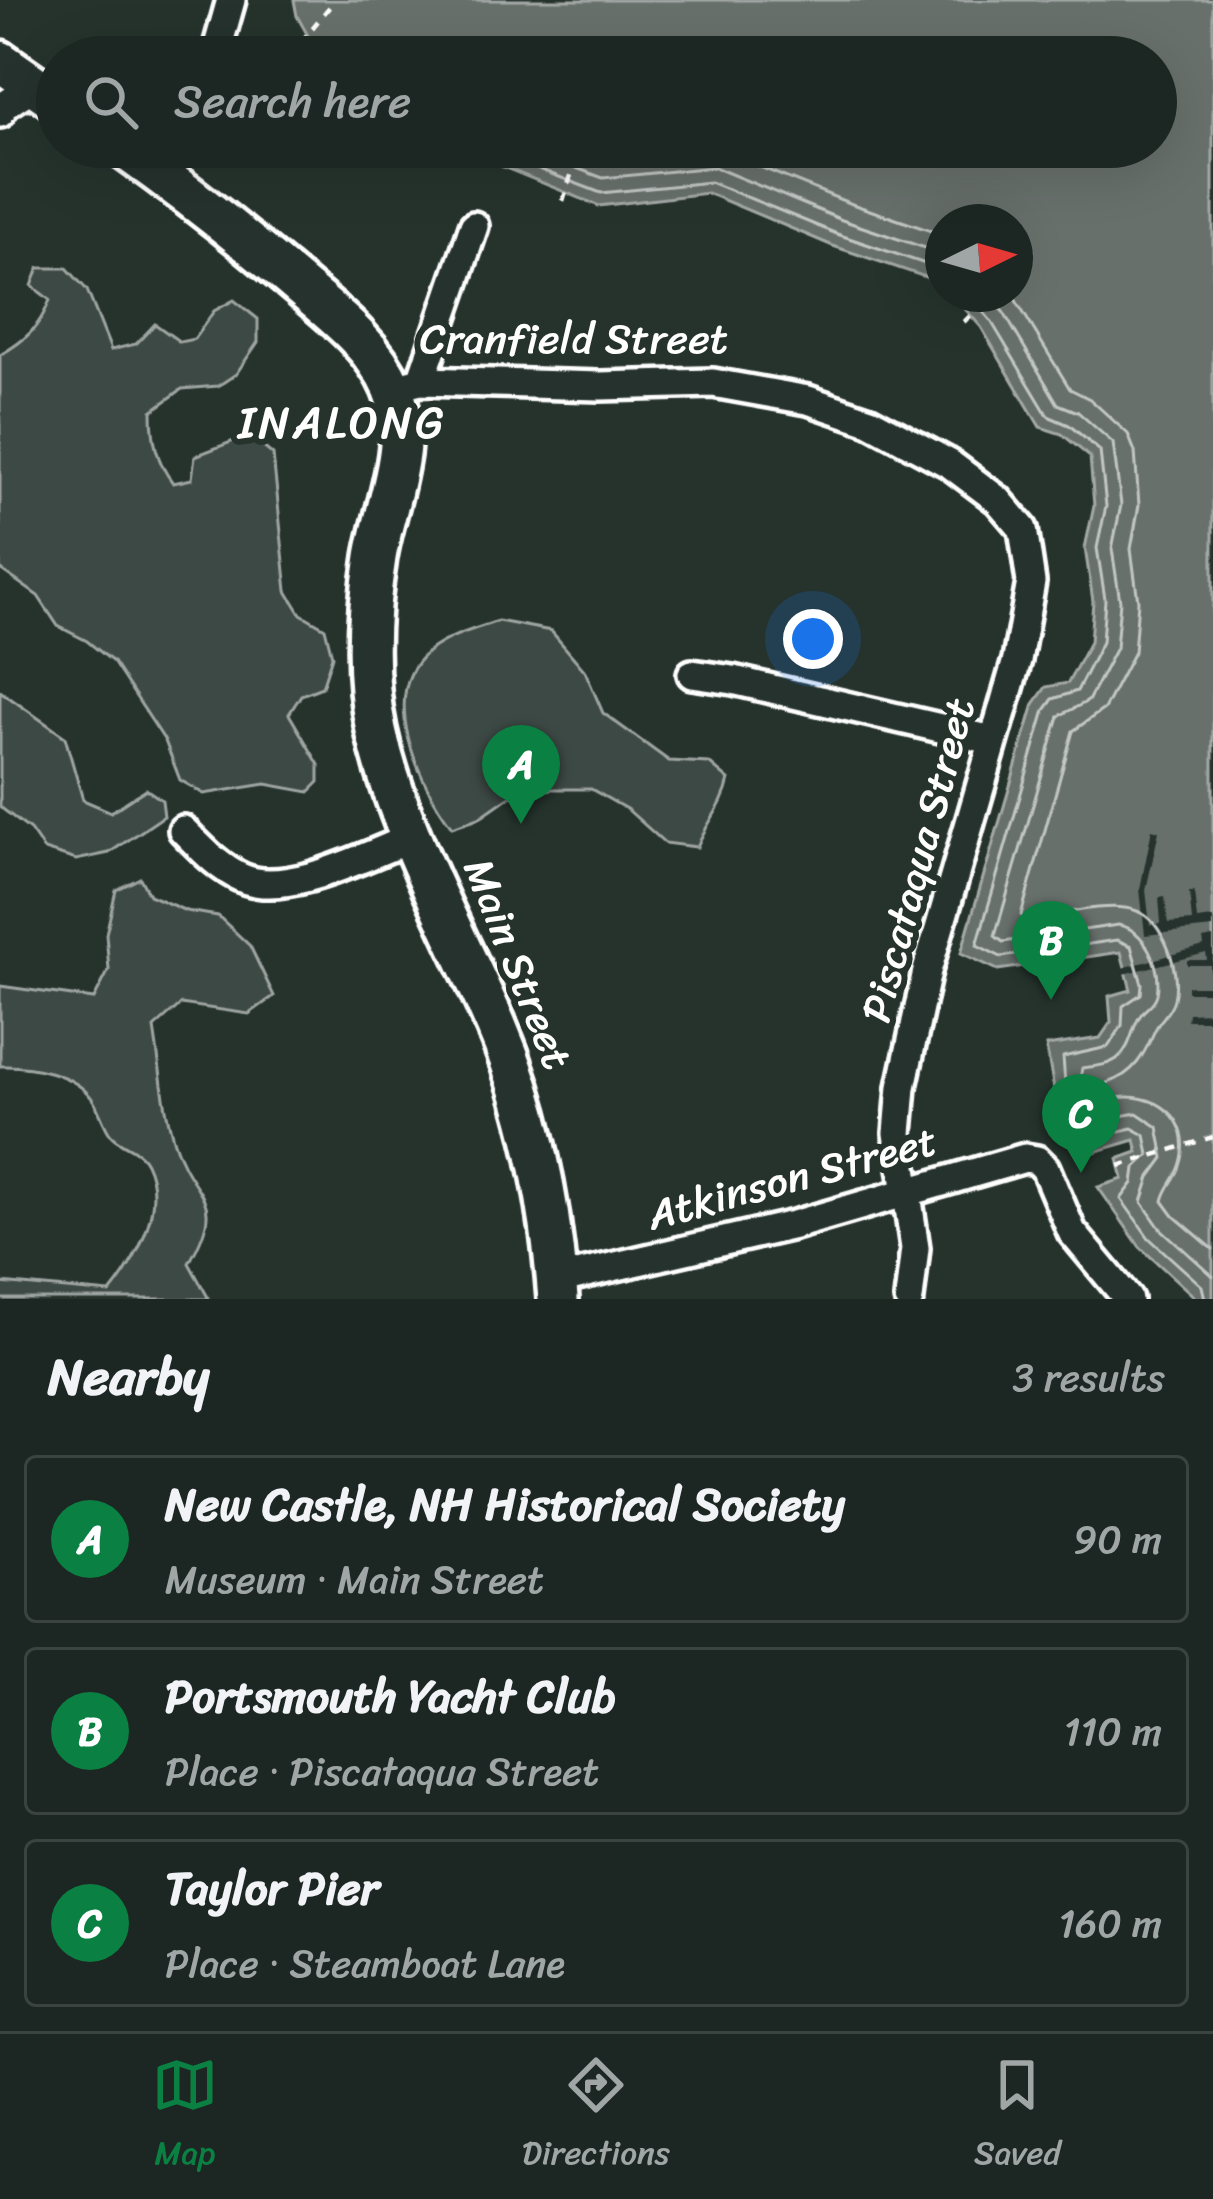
<!DOCTYPE html>
<html lang="en">
<head>
<meta charset="utf-8">
<style>
	:root { --surface:#1c2622; --page:#252e2a; --text:#f1f3f6; --muted:#a0a5a5; --line:#3a4340; --accent:#0b8043 }
	body { margin:0; font-family:Sriracha,sans-serif; background:var(--page); color:var(--text) }
	.compass { position:absolute; left:925px; top:204px; width:108px; height:108px; border-radius:50%; background:var(--surface); box-shadow:0 12px 48px #0002; rotate:85deg }
	.you { position:absolute; left:813px; top:639px; width:42px; height:42px; margin:-30px; border:9px solid #fff; border-radius:50%; background:#1a73e8; box-shadow:0 0 0 18px #1a73e833 }
	.badge { display:grid; place-items:center; width:78px; height:78px; border-radius:50%; background:var(--accent); color:#fff; font-size:39px; font-weight:700 }
	.pin { position:absolute; translate:-50% -99px; filter:drop-shadow(0 3px 6px #0008) }
	.pin::after { content:''; position:absolute; top:63px; width:42px; height:36px; background:inherit; clip-path:polygon(0 0,100% 0,50% 100%) }
	.list { margin:0; padding:0; list-style:none }
	h2 { display:flex; justify-content:space-between; align-items:center; height:156px; margin:0; padding:0 48px; font-size:51px }
	h2 small { font-size:39px; font-weight:400; color:var(--muted) }
	.list li { display:grid; grid-template-columns:78px 1fr auto; gap:36px; align-items:center; box-sizing:border-box; height:168px; margin:0 24px 24px; padding:0 24px; border:3px solid var(--line); border-radius:12px }
	.list b { display:block; font-size:45px; white-space:nowrap }
	.list p { margin:0; font-size:39px; white-space:nowrap; color:var(--muted) }
	.list em { font-size:39px; font-style:normal; color:var(--muted) }
	.icon { flex:none; width:66px; height:66px; fill:none; stroke:currentColor; stroke-width:2; stroke-linecap:round; stroke-linejoin:round }
	.map { position:relative; flex:none; width:1213px; height:1299px; overflow:hidden }
	.search { position:absolute; background:var(--surface); box-shadow:0 12px 48px #0002; left:36px; right:36px; top:36px; height:132px; display:flex; align-items:center; gap:30px; box-sizing:border-box; padding:0 42px; border-radius:66px; color:var(--muted); font-size:45px }
	.sheet { height:732px; background:var(--surface) }
	nav { display:flex; justify-content:space-around; align-items:center; box-sizing:border-box; height:168px; border-top:3px solid var(--line); background:var(--surface); font-size:33px; color:var(--muted) }
	nav a { display:grid; justify-items:center; gap:6px }
	nav .on { color:var(--accent) }
	.map>svg:first-child { display:block }
	.green { fill:#3e4944; stroke:#9ea4a2; stroke-width:3 }
	.water { fill:#67706c; stroke:#a4a9a7; stroke-width:3 }
	.pier { fill:#26332d }
	.lines { fill:none; stroke-linecap:round; stroke-linejoin:round }
	.shore { stroke:#c2c6c4; stroke-width:3 }
	.minor-casing { stroke:#fff; stroke-width:36 }
	.secondary-casing { stroke:#fff; stroke-width:48 }
	.path { stroke:#fff; stroke-width:4.5; stroke-dasharray:9 9; stroke-linecap:butt }
	.minor { stroke:#26332d; stroke-width:27 }
	.secondary { stroke:#26332d; stroke-width:39 }
	.labels { text-anchor:middle; dominant-baseline:central; stroke-width:12; stroke-linejoin:round; paint-order:stroke }
	.street-label { font-size:42px; fill:#fff; stroke:#26332d }
	.neighbourhood-label { font-size:45px; letter-spacing:3px; fill:#fff; stroke:#26332d }
</style>
</head>
<body>
<div class="map">
<svg width="1213" height="1299" viewBox="0 0 1213 1299">
	<rect width="100%" height="100%" fill="#26332d"/>
	<filter id="ink" filterUnits="userSpaceOnUse"><feTurbulence type="fractalNoise" baseFrequency=".00833" numOctaves="2"/><feDisplacementMap in="SourceGraphic" scale="24" xChannelSelector="R" yChannelSelector="G"/><feConvolveMatrix kernelMatrix="1 2 1 2 8 2 1 2 1" color-interpolation-filters="sRGB"/></filter>
	<g filter="url(#ink)">
		<!-- green -->
		<path class="green" d="M39,268H67L87,290L111,350L136,344L155,324L180,342L194,339L214,311L234,300L258,319V342L236,374L218,386L182,389L152,411C152,438 156,461 173,483L192,479L195,456L249,435L273,455L287,591L301,614L325,628L332,656L322,687L301,695L289,714L319,765V782L309,792L266,784L204,794L180,780L165,741L113,662L87,641L58,626L38,596L0,569V355C26,340 39,328 50,300L32,286Z
			M498,621L551,631L585,671L603,713L669,761L709,763L729,780C723,808 707,821 697,847L665,843L628,810L591,789H552L509,797L479,818L452,827C420,785 376,693 429,651C448,636 475,629 498,621Z
			M0,691L65,737L83,800L111,812L146,789L162,800L164,816L109,853L76,860L44,850L30,830L0,807Z
			M140,878L149,895L186,911L218,916L250,946L274,996L249,1014L181,1004L154,1028C160,1065 163,1106 174,1142C193,1202 229,1193 189,1263L209,1299H0V1283L110,1293C136,1261 167,1206 146,1163C139,1148 119,1146 110,1134C103,1124 100,1111 93,1100C75,1073 31,1065 0,1066V986L94,999L109,970L106,934L116,890Z"/>
		<!-- water -->
		<path class="water" d="M294,0H1213V1299H1197L1140,1247L1098,1187L1123,1179L1118,1159L1138,1152L1135,1140L1081,1156L1054,1089L1046,1046L1100,1038L1111,1022L1109,996L1131,990L1121,952L998,970L961,953L1034,704L1046,687L1068,683L1090,642L1093,601L1085,548L1094,506L1090,457L1062,434L1040,427L981,327L952,294H1015V222H943V283L833,246L707,193L599,206L454,147H1156V57H320L297,16Z"/>
		<!-- pier -->
		<path class="pier" d="M1152,829L1159,831L1146,890L1150,925L1161,923L1159,898L1165,897L1168,923L1192,921L1189,892H1194L1197,920L1213,918V928L1145,935L1140,889Z
			M1213,937V1020H1187L1188,1013L1210,1012V992H1187V986H1210V965H1187V960H1207L1206,953L1124,974L1122,968L1204,946L1203,939Z"/>
		<g class="lines">
			<!-- shore -->
			<path class="shore" d="M481,147L601,193L710,182L837,234L943,270
				M520,147L603,178L714,167L842,220L943,254
				M571,147L606,160L718,150L849,203L943,235
				M968,294L991,321L1048,416L1069,425L1100,451L1106,506L1097,548L1105,599L1102,642L1077,691L1053,699L1045,710L977,945L1001,957L1117,940L1131,946L1142,984L1141,994L1123,1006L1122,1026L1108,1047L1063,1057L1065,1084L1088,1139L1132,1128L1145,1135L1149,1155L1135,1168L1133,1183L1121,1199L1149,1238L1202,1286L1205,1299
				M988,294L1004,313L1058,404L1078,412L1113,443L1121,505L1112,549L1120,601L1116,648L1088,701L1059,716L995,936L1003,942L1118,925C1145,929 1162,967 1157,994C1154,1006 1145,1007 1140,1016C1131,1029 1132,1046 1118,1058C1108,1066 1094,1066 1082,1068L1080,1079L1097,1120L1137,1113L1158,1127L1164,1158L1150,1177L1142,1202L1160,1228L1213,1276
				M1012,294L1070,389L1090,399L1128,434L1135,452L1139,505L1131,549L1138,601L1134,652L1104,709L1073,731L1021,915L1027,920C1055,916 1111,900 1137,911C1164,922 1181,971 1174,999C1171,1012 1160,1019 1155,1030C1144,1055 1135,1074 1107,1083L1105,1089L1111,1099C1154,1089 1196,1118 1180,1166C1176,1179 1166,1187 1163,1201L1174,1216L1213,1249"/>
			<defs>
				<path id="minor" d="M215,57L231,0
					M0,113L5,105L34,86
					M421,381L474,226
					M392,388L421,381L600,386L713,383L808,400L870,421L950,464L998,500L1023,529L1031,582L1017,660L927,971L902,1087L898,1133L915,1248L909,1299
					M692,674L733,680L992,740
					M183,830C200,847 219,868 242,878C287,898 369,854 414,837
					M556,1280L794,1225L1025,1158L1037,1160L1045,1168L1072,1232L1128,1299"/>
				<path id="secondary" d="M0,61L57,101
					M122,147C182,189 239,234 294,281C330,312 373,343 392,388C415,442 385,503 376,557C367,614 364,673 376,730C397,827 456,933 496,1025C533,1111 551,1206 558,1299"/>
			</defs>
			<!-- minor casing -->
			<use href="#minor" class="minor-casing"/>
			<!-- secondary casing -->
			<use href="#secondary" class="secondary-casing"/>
			<!-- path -->
			<path class="path" d="M301,42L335,0
				M490,57L492,54
				M430,157L435,147
				M563,201L580,147
				M1015,269L1039,243
				M964,322L991,294
				M1119,1166L1213,1137"/>
			<!-- minor -->
			<use href="#minor" class="minor"/>
			<!-- secondary -->
			<use href="#secondary" class="secondary"/>
		</g>
	</g>
	<g class="labels">
		<!-- street labels -->
		<g class="street-label">
			<text x="574" y="339">Cranfield Street</text>
			<text transform="translate(918 860) rotate(-75)">Piscataqua Street</text>
			<text transform="translate(518 964) rotate(68)">Main Street</text>
			<text transform="translate(792 1178) rotate(-15)">Atkinson Street</text>
		</g>
		<!-- neighbourhood labels -->
		<g class="neighbourhood-label">
			<text x="342" y="423">INALONG</text>
		</g>
	</g>
</svg>
<svg class="compass" viewBox="-18 -18 36 36"><path d="M0-13l5 13h-10z" fill="#e53935"/><path d="M0 13l5-13h-10z" fill="#a0a5a5"/></svg>
<div class="you"></div>
<div class="pin badge" style="left:521px;top:824px">A</div>
<div class="pin badge" style="left:1051px;top:1000px">B</div>
<div class="pin badge" style="left:1081px;top:1173px">C</div>
<div class="search"><svg class="icon" aria-label="search" viewBox="0 0 24 24"><circle cx="10" cy="10" r="6"/><path d="M15 15l6 6"/></svg>Search here</div>
</div>
<section class="sheet">
<h2>Nearby<small>3 results</small></h2>
<ul class="list">
<li><span class="badge">A</span><div><b>New Castle, NH Historical Society</b><p>Museum · Main Street</p></div><em>90 m</em></li>
<li><span class="badge">B</span><div><b>Portsmouth Yacht Club</b><p>Place · Piscataqua Street</p></div><em>110 m</em></li>
<li><span class="badge">C</span><div><b>Taylor Pier</b><p>Place · Steamboat Lane</p></div><em>160 m</em></li>
</ul>
</section>
<nav>
<a class="on"><svg class="icon" aria-label="map" viewBox="0 0 24 24"><path d="M3 6l6-2 6 2 6-2v14l-6 2-6-2-6 2zM9 4v14M15 6v14"/></svg>Map</a>
<a><svg class="icon" aria-label="directions" viewBox="0 0 24 24"><path d="M12 3l9 9-9 9-9-9zM9 14v-3h6M13 9l2 2-2 2"/></svg>Directions</a>
<a><svg class="icon" aria-label="saved" viewBox="0 0 24 24"><path d="M7 4h10v16l-5-4-5 4z"/></svg>Saved</a>
</nav>
</body>
</html>
